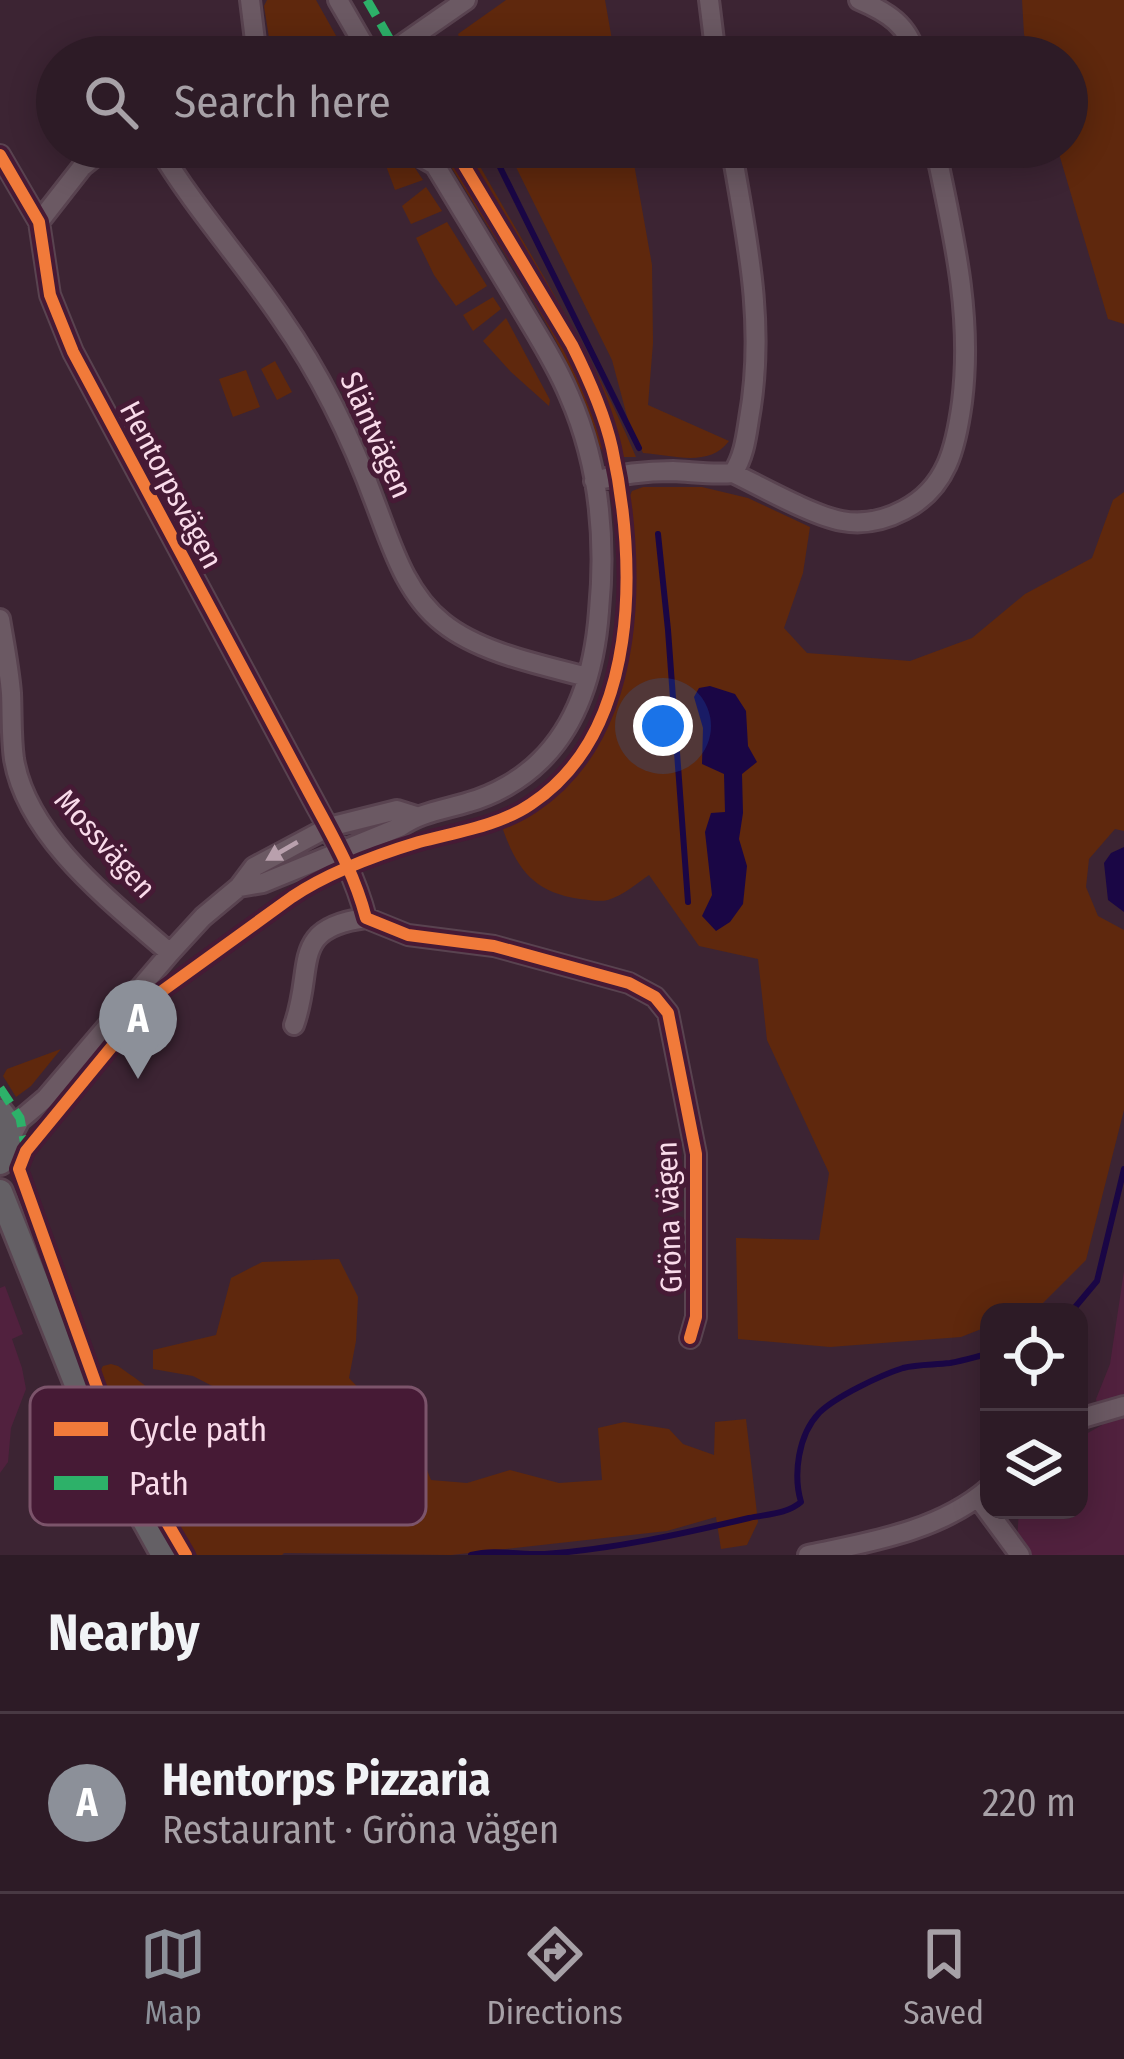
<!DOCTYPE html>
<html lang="en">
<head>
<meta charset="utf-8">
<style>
	:root { --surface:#2d1b26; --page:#392832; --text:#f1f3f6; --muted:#a7a1a7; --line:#483943; --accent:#8c9099 }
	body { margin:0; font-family:"Fira Sans Condensed",sans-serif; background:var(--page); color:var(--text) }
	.controls { position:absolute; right:36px; bottom:36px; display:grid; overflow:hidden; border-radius:24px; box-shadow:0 6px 30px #0003 }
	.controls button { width:108px; height:108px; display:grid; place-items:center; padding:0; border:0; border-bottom:3px solid var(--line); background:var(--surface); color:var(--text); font:60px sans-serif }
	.you { position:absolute; left:663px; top:726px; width:42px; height:42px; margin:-30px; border:9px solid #fff; border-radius:50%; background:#1a73e8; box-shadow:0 0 0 18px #1a73e833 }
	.badge { display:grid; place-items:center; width:78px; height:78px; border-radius:50%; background:var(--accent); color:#fff; font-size:39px; font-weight:700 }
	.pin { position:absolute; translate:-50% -99px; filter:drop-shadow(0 3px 6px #0008) }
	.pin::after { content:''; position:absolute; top:63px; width:42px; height:36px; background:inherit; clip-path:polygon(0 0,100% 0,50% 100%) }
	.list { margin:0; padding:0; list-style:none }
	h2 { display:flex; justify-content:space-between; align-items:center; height:156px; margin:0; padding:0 48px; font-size:51px }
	h2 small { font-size:39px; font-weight:400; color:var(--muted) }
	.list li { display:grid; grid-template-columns:78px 1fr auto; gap:36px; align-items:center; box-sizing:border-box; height:180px; padding:0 48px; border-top:3px solid var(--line) }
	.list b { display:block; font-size:45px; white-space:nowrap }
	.list p { margin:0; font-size:39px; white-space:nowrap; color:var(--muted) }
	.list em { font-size:39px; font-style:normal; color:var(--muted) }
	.icon { flex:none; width:66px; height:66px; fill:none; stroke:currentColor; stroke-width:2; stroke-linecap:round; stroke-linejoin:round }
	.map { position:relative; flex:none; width:1124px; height:1555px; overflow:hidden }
	.search { position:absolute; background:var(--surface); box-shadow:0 6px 30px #0003; left:36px; right:36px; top:36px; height:132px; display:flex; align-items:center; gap:30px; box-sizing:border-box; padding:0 42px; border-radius:66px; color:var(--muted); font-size:45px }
	.sheet { height:336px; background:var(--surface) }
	nav { display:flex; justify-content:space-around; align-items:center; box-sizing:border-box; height:168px; border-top:3px solid var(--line); background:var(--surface); font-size:33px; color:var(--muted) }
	nav a { display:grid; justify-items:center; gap:6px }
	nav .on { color:var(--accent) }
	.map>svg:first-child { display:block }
	.built { fill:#51213e }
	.green { fill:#5f280d }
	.water { fill:#1a0645 }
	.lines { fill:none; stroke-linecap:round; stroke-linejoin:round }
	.stream { stroke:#1a0645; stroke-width:6 }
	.minor-casing { stroke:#594350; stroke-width:24 }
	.major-casing { stroke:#594350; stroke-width:30 }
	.minor { stroke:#6b5963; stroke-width:18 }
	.major { stroke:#646065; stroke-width:24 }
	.quiet { stroke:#2db169; stroke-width:9; stroke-dasharray:18 9; stroke-linecap:butt }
	.cycleway-casing { stroke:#461a35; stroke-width:20 }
	.cycleway { stroke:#f17a3a; stroke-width:12 }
	.oneway { fill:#b9a0ad }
	.labels { text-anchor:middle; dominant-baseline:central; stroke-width:10; stroke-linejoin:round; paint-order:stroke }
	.street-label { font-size:30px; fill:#f9dbea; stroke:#461a35 }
	.key { fill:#461a35; stroke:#7c546b; stroke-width:3 }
	.key-label { font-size:33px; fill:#f9dbea }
</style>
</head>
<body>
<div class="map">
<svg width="1124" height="1555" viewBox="0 0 1124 1555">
	<rect width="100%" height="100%" fill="#3c2433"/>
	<!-- built -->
	<path class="built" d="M1124,1271V1555H1016L1019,1510H1079V1438L1102,1425L1096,1399L1110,1364Z
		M5,1286L23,1334L12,1339L22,1368L26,1389L11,1428L8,1462L0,1473V1288Z"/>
	<!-- green -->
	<path class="green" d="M267,0H316L348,57H272L264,6Z
		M506,0H605L615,57H465L458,34Z
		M1022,0H1124V324L1108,319L1057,147H1067V57H1030L1024,34Z
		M379,147H401L423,180L395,190Z
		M439,147H448C475,189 499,232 525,275C559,333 594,392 609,459C587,436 576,380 560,349C524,280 479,214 439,147Z
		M460,147H469C526,249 591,349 636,457H621L591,373L533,267Z
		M506,147H631L652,265L653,343L648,405L729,441C709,468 673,455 643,453L628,420L612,360Z
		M426,187L442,211L411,224L402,206Z
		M447,222L487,286L456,306L434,275L416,238Z
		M493,297L501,309L473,331L463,315Z
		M506,318L550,400L549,406L511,372L483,341Z
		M275,361L292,392L277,400L261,369Z
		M246,370L260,407L233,417L219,379Z
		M643,487H702L748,498L810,527L803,573L784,628L807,653L910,661L972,638L1025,594L1092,558L1113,500L1124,492V831L1115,829L1089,859L1086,887L1098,916L1124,930V1110L1086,1260L1040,1306L1025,1312H989V1326L961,1337L830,1347L738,1339L736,1238L819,1240L829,1173L767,1040L758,959L699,946L649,875C636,884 624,895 608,900C599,902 590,900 580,899C533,892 517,869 502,827C521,817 540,809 557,794C612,745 631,664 632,592C632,561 627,531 628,500L632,491Z
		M61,1049L31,1086L16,1097L3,1076L7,1069Z
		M339,1259L358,1297L356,1341L349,1378L367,1397L391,1403L418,1448L431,1480L467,1483L510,1470L559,1483L602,1480L598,1428L624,1422L669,1429L683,1444L714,1455L715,1422L746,1419L758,1522L747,1545L721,1549L716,1517L667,1531L451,1555L284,1553L282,1555H197L159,1491L183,1452L221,1422L222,1391L193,1376L153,1369V1350L216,1335L231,1278L262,1262Z
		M111,1364L118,1366C152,1390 174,1402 170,1449L145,1473L97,1377L103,1366Z"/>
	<!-- water -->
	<path class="water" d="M710,686L735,694L746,711L748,746L757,762L742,774L743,813L739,839L747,866L743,904L730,922L716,931L702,916L712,895L705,832L711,813L725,812L724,774L702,764L703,728L694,697L699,688Z
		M1124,847V912L1108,900L1104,863L1111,853Z"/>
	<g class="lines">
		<!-- stream -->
		<path class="stream" d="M446,56V57
			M490,147L639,448
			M658,534L668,630L688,902
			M1071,1312L1097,1281L1124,1169
			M471,1555C495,1549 520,1555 545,1554C614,1549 682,1534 749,1518C768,1514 787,1514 801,1502C793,1475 798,1435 819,1413C835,1397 881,1375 903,1368C918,1364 934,1365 950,1363C962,1361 975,1357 987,1354"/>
		<defs>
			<path id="minor" d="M250,0L257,57
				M338,0L371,57
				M709,0L716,57
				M859,0C887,12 909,25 916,57
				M384,57L466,0
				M158,147C194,208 241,259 281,318C321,375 352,439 376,505C392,547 406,594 443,623C480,653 542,665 587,677
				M731,147C747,239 766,325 749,419C746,438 744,456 733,473
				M0,155L39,222L50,295L73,352L311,796C333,837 354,872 366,918L408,935L494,946L629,983L655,997L668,1013L696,1154V1317L690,1338
				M39,222L82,167L107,147
				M594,481C620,474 647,471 673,471C694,472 712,475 733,473C760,486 813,516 842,521C864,525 885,520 904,510C947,488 956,447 962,402C973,314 953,233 935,147
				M0,619C4,643 9,668 11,693C12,715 11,737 14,759C27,838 113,903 170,953
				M239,887L263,883L400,827C421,812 444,810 469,802C494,795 521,780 540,761C580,722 595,666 599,611C606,538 599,463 569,395C555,361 534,330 516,299C489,254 462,209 435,165L421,157L415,147
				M294,1025C315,967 288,928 366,918
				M10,1139L20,1120L46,1098L170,953L203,917L239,887L254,867L329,827L397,810L416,816
				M1079,1419L1124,1406
				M978,1498L1020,1555
				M808,1555C870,1542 940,1531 989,1488"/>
			<path id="major" d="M0,1112C15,1129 8,1143 0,1162
				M0,1192L96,1432L164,1555"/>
		</defs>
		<!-- minor casing -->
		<use href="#minor" class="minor-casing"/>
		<!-- major casing -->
		<use href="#major" class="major-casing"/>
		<!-- minor -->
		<use href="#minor" class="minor"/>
		<!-- major -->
		<use href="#major" class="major"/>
		<!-- quiet -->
		<path class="quiet" d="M367,0L400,57
			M0,1088L20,1118L26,1151"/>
		<defs>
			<path id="cycleway" d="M0,155L39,222L50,295L73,352L311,796C333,837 354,872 366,918L408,935L494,946L629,983L655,997L668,1013L696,1154V1317L690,1338
				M186,1555L128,1456L103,1404L19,1169L26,1151L151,999L292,897C329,872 376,855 419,842C456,832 499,826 531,804C641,731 637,562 612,448C604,412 588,377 572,345L453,147"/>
		</defs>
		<!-- cycleway casing -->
		<use href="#cycleway" class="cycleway-casing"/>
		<!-- cycleway -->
		<use href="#cycleway" class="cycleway"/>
	</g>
	<!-- one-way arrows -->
	<defs><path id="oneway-solid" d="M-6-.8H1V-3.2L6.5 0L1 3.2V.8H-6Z" transform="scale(3)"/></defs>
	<use class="oneway" href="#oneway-solid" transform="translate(282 851) rotate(150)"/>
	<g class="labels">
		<!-- street labels -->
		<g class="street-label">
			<text transform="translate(376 435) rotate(66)">Släntvägen</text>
			<text transform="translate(171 485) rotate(62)">Hentorpsvägen</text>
			<text transform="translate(105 844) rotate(48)">Mossvägen</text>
			<text transform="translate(669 1217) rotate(-92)">Gröna vägen</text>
		</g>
	</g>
	<!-- legend -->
	<rect x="30" y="1387" width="396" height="138" rx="18" class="key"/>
	<rect x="54" y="1422" width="54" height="14" fill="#f17a3a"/>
	<rect x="54" y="1476" width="54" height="14" fill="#2db169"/>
	<g class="key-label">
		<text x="129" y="1441">Cycle path</text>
		<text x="129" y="1495">Path</text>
	</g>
</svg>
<div class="controls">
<button><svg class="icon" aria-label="locate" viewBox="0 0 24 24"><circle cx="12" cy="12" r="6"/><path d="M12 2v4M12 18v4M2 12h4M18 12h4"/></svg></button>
<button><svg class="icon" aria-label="layers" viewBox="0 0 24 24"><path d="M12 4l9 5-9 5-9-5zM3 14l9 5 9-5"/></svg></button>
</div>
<div class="you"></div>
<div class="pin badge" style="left:138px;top:1079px">A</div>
<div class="search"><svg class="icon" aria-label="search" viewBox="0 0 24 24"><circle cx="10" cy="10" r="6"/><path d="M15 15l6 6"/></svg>Search here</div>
</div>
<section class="sheet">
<h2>Nearby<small></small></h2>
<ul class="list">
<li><span class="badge">A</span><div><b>Hentorps Pizzaria</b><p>Restaurant · Gröna vägen</p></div><em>220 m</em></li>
</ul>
</section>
<nav>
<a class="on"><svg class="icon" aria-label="map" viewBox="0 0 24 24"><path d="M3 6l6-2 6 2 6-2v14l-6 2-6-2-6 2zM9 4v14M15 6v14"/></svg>Map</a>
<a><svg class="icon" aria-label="directions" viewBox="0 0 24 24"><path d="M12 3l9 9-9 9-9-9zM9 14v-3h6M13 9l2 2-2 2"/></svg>Directions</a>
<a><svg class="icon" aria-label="saved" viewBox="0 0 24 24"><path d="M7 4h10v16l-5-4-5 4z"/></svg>Saved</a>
</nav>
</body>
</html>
